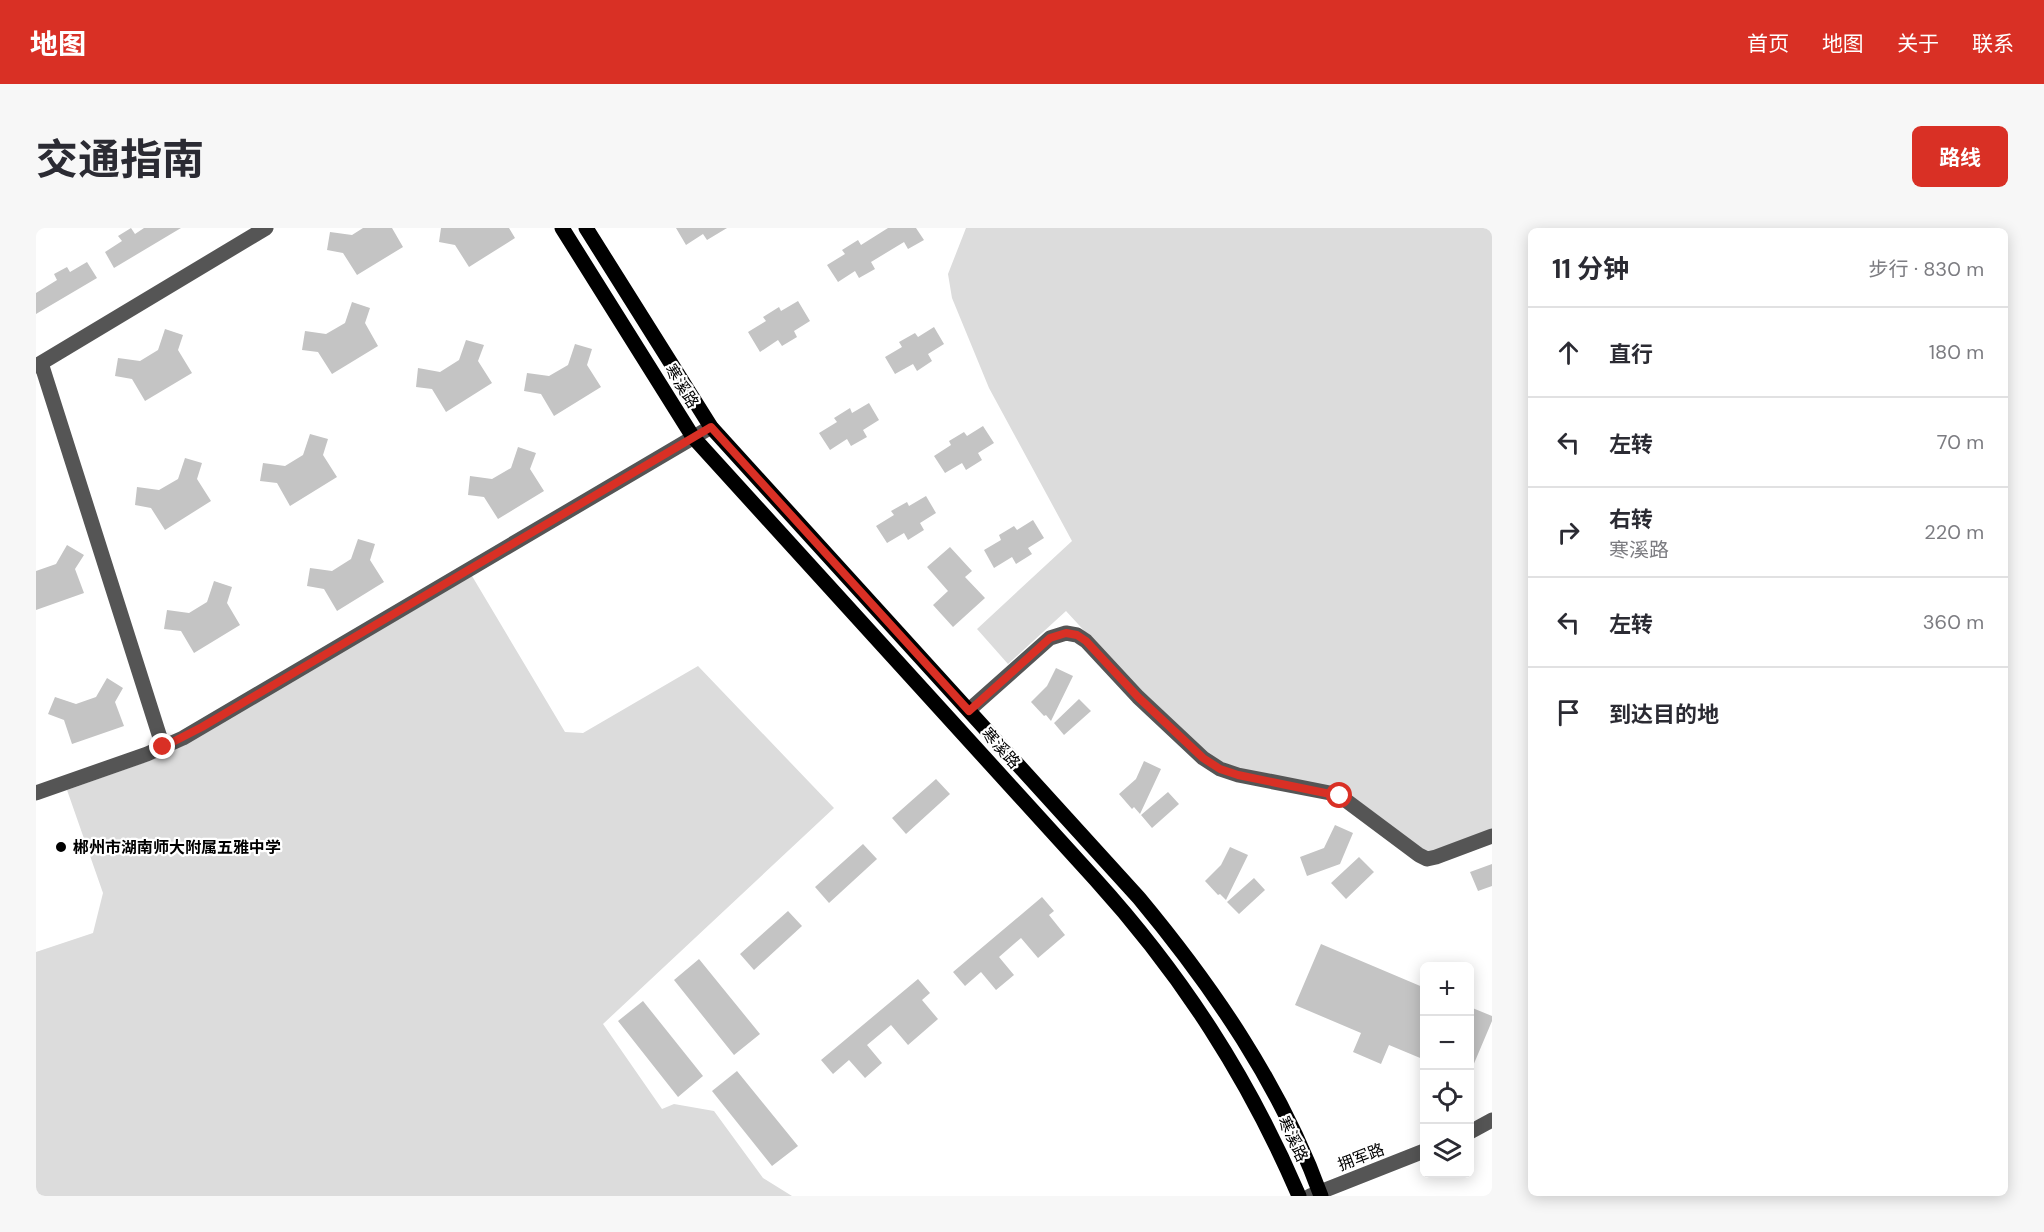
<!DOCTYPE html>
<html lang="zh">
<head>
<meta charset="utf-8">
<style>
	:root { --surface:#fff; --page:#f7f7f7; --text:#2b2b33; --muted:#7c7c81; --line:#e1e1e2; --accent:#d93025 }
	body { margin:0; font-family:"DM Sans","Noto Sans SC",sans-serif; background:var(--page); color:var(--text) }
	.controls { position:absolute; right:18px; bottom:18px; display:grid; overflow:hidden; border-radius:9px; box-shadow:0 3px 15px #0003 }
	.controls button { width:54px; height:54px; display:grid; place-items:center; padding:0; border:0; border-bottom:2px solid var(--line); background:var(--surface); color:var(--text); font:30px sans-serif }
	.stop { position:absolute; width:18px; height:18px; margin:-14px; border:4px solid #d93025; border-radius:50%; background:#fff }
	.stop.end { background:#d93025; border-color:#fff; box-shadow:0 2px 6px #0008 }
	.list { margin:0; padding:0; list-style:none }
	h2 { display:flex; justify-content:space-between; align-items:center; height:78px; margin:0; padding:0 24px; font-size:26px }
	h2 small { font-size:20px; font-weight:400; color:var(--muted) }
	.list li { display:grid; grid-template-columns:39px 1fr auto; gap:18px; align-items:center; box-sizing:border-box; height:90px; padding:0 24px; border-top:2px solid var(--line) }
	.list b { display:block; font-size:22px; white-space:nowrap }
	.list p { margin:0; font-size:20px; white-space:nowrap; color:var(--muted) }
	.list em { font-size:20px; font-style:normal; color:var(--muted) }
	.icon { flex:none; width:33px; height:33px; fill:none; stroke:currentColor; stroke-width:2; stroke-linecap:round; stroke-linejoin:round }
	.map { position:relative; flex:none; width:1456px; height:968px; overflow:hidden; border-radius:9px }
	header { display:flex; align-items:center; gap:36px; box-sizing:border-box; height:84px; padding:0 30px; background:var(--accent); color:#fff }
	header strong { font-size:28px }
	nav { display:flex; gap:33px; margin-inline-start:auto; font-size:21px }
	.intro { display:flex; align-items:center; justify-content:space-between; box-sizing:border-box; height:144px; padding:0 36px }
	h1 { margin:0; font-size:42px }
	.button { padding:15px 27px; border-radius:9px; background:var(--accent); color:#fff; font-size:21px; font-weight:700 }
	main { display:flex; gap:36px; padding:0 36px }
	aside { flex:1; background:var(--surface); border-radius:9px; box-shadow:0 3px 15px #0003 }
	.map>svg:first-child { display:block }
	.green { fill:#dcdcdc }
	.building { fill:#c4c4c4 }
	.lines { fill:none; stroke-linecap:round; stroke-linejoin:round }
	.minor { stroke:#555; stroke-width:15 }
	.major { stroke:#000; stroke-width:15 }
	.route { stroke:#d93025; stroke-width:8 }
	.poi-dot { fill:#000; stroke:#fff; stroke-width:2 }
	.labels { text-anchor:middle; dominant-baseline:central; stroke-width:4.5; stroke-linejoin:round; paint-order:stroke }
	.street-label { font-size:16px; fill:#000; stroke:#fff }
	.poi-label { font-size:16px; font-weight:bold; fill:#000; stroke:#fff; text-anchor:start }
</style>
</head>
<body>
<header>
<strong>地图</strong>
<nav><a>首页</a><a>地图</a><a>关于</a><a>联系</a></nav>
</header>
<div class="intro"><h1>交通指南</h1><a class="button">路线</a></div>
<main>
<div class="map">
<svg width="1456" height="968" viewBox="0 0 1456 968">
	<rect width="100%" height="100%" fill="#fff"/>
	<!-- green -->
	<path class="green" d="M930,0H1456V602L1392,625L1316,568L1203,541L1178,531L1088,446L1030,383L972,436L941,401L1036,313L953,160L916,70L912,46Z
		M436,348L529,504L547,505L662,438L798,580L567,796L626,881L638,876L678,883L727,950L756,968H0V724L57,705L67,665L31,562L113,533L150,516Z"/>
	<!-- building -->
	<path class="building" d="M95,0L99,6L108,0H145L78,40L69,24L86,13L82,8Z
		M327,0H356L367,19L321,47L307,25L291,22L294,4L316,7Z
		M405,0H473L479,10L433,39L419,17L403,14Z
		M640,0H691L671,12L667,6L650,17Z
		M852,0H880L888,12L872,21L868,14L835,34L839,41L823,50L819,43L802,54L791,37L809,26L806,22L822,12L825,17Z
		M51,34L61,50L0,86V65L21,52L18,46L31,39L34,44Z
		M762,73L774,93L758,103L761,109L746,118L742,112L724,124L712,104L730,93L727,89L743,79L745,83Z
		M316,74L334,80L329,95L342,118L296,146L282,124L266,122L269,103L290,106L309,95Z
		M898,99L908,116L892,126L896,133L881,143L877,136L859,146L849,129L866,119L863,114L879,105L882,109Z
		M129,101L147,107L142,122L156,145L109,173L96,151L79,148L82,130L104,133L122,122Z
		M430,112L448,117L442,133L456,155L410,184L396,161L380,159L382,140L404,144L423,132Z
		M539,116L556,121L551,137L565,159L518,188L505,166L488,163L491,145L513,148L532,137Z
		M833,175L843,192L827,202L831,209L815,218L811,211L794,222L783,205L801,194L798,190L814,180L816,185Z
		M947,198L958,215L942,225L946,232L930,242L926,235L909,245L898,228L915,217L913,213L928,204L931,208Z
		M274,206L292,211L287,227L301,249L254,278L241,255L224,253L227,235L249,238L267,227Z
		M482,219L500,225L494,241L508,263L462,291L448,269L432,267L434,248L456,251L475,240Z
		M149,230L166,235L161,251L175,273L129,302L115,280L99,277L101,259L123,262L142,251Z
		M890,268L900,285L884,295L888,302L872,312L868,305L851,315L840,298L858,287L855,283L871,274L873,278Z
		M997,292L1008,310L992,320L996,326L980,336L976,329L958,340L948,322L965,312L963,307L978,298L981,302Z
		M322,311L339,316L334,332L348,354L301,383L288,361L271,358L274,340L296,343L315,331Z
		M31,317L48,327L39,341L48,365L0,382V343L20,336Z
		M914,319L936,343L929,349L949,370L917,399L897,377L912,363L891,339Z
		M178,353L196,359L191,375L204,397L158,425L145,403L128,401L131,382L153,385L171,374Z
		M1020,440L1037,448L1015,493L1010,487L1008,488L995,474L1011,458Z
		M71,450L87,460L79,474L88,498L36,516L28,492L12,486L19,469L40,476L60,469Z
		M1043,471L1055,483L1028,507L1018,495Z
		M1108,533L1125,541L1104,586L1098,579L1096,581L1083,566L1100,551Z
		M900,551L914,566L870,606L856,590Z
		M1132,564L1143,576L1116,600L1105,587Z
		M1299,597L1317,605L1304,636L1271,648L1264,629L1288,620Z
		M827,616L841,631L793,675L779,659Z
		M1194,619L1212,627L1190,672L1184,666L1182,667L1169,653L1185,637Z
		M1323,629L1338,644L1310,671L1295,655Z
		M1456,636V658L1442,663L1434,644Z
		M1218,650L1229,662L1203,686L1191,674Z
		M1006,669L1018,683L1013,687L1029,707L1002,730L985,710L963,729L978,747L960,762L945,744L929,758L917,744Z
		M752,683L766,698L718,742L704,726Z
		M1285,716L1389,760V832L1353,817L1345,836L1317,824L1325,805L1259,777Z
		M663,731L724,806L698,827L638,752Z
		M882,751L894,765L886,772L902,791L872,817L855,797L831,817L846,835L829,850L813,832L797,846L785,832Z
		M607,773L667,848L642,869L582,793Z
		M1434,779L1456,788V793L1434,845Z
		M701,843L762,918L736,938L676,863Z"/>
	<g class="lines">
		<!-- minor -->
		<path class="minor" d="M5,135L127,519
			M0,138L230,0
			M933,482L1014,410L1030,405L1041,407L1050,413L1102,469L1167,530L1184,541L1202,547L1294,565L1304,568L1383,627L1391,631L1400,629L1456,608
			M0,565L111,526L147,510L675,199
			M1434,904L1456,892
			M1274,968L1388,923"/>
		<!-- major -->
		<path class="major" d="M526,0L657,209L1059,651C1146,747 1212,849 1263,968
			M550,0L675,199L1103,670C1177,759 1245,858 1285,968"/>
	</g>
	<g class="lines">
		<!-- route -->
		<path class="route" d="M127,519L166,499L675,199L933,483L1014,410L1030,405L1041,407L1050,413L1102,469L1167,530L1184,541L1202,547L1304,568"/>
	</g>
	<!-- markers -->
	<circle class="poi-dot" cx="25" cy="619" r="6"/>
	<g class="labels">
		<!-- street labels -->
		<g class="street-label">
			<text transform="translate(646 158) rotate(58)">寒溪路</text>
			<text transform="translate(965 520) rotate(48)">寒溪路</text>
			<text transform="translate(1257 911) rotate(65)">寒溪路</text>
			<text transform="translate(1325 929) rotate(-21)">拥军路</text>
		</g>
		<!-- poi labels -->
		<g class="poi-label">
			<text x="37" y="619">郴州市湖南师大附属五雅中学</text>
		</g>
	</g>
</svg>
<div class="controls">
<button>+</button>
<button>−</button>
<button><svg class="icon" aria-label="locate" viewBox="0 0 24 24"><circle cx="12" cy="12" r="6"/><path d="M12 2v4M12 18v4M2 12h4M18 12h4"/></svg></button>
<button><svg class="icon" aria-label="layers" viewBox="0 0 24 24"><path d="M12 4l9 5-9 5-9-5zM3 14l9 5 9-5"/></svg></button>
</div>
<div class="stop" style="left:1304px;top:568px"></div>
<div class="stop end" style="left:127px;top:519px"></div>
</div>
<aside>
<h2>11 分钟<small>步行 · 830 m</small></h2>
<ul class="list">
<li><svg class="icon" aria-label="ahead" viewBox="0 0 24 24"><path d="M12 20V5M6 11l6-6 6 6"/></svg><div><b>直行</b></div><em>180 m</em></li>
<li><svg class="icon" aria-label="left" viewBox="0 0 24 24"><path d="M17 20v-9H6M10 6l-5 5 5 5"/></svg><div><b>左转</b></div><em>70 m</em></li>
<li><svg class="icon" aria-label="right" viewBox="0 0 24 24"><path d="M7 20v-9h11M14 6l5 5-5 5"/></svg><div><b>右转</b><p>寒溪路</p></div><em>220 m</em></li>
<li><svg class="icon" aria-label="left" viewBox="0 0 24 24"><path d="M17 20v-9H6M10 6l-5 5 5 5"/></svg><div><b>左转</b></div><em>360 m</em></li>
<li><svg class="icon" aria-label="arrive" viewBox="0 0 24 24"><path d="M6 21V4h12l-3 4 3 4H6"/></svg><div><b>到达目的地</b></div></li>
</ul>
</aside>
</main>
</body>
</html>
